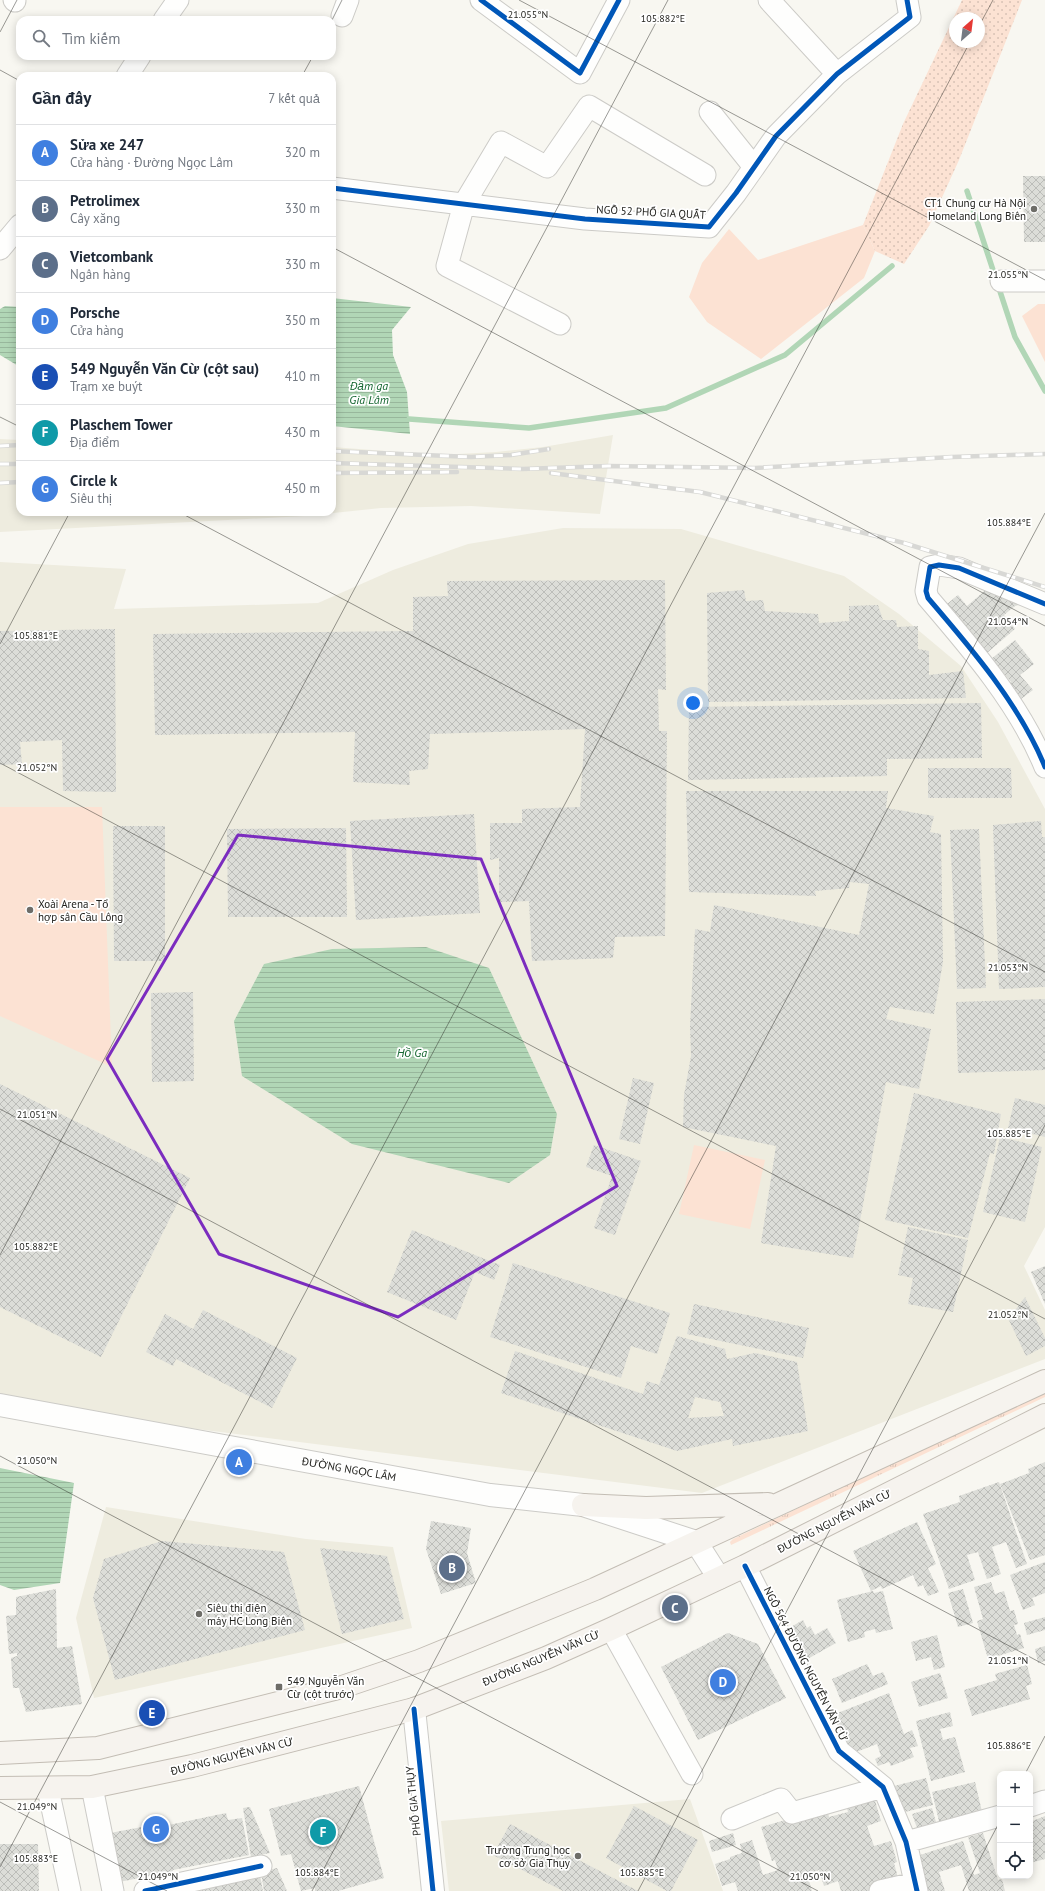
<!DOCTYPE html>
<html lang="vi">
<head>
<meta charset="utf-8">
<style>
	:root { --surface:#fff; --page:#f6f6f7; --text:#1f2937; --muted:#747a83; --line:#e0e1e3; --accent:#1a73e8 }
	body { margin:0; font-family:"PT Sans",sans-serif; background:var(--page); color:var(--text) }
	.controls { position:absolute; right:12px; bottom:12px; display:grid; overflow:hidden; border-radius:8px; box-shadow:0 2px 10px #0003 }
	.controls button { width:36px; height:36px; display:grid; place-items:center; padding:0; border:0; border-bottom:1px solid var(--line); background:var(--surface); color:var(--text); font:20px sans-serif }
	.compass { position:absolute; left:949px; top:12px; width:36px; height:36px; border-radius:50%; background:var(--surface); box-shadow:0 2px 10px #0003; rotate:28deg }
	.you { position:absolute; left:693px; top:703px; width:14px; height:14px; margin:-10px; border:3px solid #fff; border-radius:50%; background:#1a73e8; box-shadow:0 0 0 6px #1a73e833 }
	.badge { display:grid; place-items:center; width:26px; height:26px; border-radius:50%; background:var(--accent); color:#fff; font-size:13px; font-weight:700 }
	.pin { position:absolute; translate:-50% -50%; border:2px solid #fff; box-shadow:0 1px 4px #0006 }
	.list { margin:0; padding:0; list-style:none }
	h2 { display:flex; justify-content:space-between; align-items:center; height:52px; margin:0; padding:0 16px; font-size:17px }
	h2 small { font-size:13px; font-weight:400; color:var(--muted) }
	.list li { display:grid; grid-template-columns:26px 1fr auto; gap:12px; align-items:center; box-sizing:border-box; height:56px; padding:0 16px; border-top:1px solid var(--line) }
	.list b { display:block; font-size:15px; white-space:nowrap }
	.list p { margin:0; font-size:13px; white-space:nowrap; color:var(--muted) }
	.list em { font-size:13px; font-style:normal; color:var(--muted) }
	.icon { flex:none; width:22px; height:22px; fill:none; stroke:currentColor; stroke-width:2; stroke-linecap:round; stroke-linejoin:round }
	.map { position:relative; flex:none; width:1045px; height:1891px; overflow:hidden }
	.search { position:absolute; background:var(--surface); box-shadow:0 2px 10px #0003; left:16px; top:16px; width:320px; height:44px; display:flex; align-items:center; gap:10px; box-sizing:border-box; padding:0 14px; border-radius:12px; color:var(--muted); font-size:15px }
	.panel { position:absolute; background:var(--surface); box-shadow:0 2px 10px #0003; left:16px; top:72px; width:320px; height:444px; border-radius:12px }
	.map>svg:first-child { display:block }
	.built { fill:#eeecdf }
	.grass { fill:url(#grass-tufts) }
	.park { fill:url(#park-dots); fill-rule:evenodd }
	.garden { fill:#fce2d3 }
	.water { fill:url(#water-rules) }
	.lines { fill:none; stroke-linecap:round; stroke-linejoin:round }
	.stream { stroke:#b1d6b6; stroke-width:5.5 }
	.building { fill:url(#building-cross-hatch); fill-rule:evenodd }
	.minor-casing { stroke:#cccbc7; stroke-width:23 }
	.tertiary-casing { stroke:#cccbc7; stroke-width:24 }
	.secondary-casing { stroke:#cccbc7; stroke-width:24 }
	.primary-casing { stroke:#c3bdb4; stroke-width:24 }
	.minor { stroke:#fefefd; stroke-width:21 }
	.tertiary { stroke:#fefefd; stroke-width:22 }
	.secondary { stroke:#fefefd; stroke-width:22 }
	.primary { stroke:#f6f3ee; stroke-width:22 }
	.rail-casing { stroke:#d8d8d5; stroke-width:4.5 }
	.rail { stroke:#fff; stroke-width:3; stroke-dasharray:9; stroke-linecap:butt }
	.cycleway-casing { stroke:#fff; stroke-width:8 }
	.cycleway { stroke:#0057b8; stroke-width:5 }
	.marked { fill:none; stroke:#7b2cbf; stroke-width:3; stroke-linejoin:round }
	.ticks { fill:none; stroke:#23231f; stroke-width:1; stroke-opacity:0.45 }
	.poi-dot { fill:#6e6d68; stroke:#fff; stroke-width:1.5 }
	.labels { text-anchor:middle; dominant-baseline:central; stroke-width:3.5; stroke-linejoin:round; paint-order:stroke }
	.poi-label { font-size:11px; fill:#23231f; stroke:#fff; text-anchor:start }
	.street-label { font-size:11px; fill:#23231f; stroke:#fff }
	.water-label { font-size:12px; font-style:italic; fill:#146630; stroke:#fff }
	.ticks-label { font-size:10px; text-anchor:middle; fill:#23231f; stroke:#fff; stroke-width:3.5; stroke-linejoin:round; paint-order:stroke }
</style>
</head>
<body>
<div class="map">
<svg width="1045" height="1891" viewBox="0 0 1045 1891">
	<defs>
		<pattern id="grass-tufts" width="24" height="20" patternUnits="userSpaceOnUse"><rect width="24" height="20" fill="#fce2d3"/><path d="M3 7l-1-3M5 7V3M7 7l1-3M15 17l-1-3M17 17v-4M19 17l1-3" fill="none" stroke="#d8c2b5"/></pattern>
		<pattern id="park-dots" width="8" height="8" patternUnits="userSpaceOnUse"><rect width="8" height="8" fill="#fce2d3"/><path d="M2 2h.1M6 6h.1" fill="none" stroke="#d8c2b5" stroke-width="1.8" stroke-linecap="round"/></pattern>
		<pattern id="water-rules" width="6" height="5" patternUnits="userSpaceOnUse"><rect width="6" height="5" fill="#b1d6b6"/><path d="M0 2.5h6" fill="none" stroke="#98b79c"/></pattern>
		<pattern id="building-cross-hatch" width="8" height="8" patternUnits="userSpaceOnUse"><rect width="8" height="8" fill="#dcddd8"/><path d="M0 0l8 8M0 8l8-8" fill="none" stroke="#bcbdb9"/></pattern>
	</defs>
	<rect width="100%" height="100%" fill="#f8f7f1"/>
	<!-- built -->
	<path class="built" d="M613,435L600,514L471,506L381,508L305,516L0,532V439L20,440V512H332V447L439,455L496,452L543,447Z
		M563,528L681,529L844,576L899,614L961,666L998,722L1045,809V1227L1024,1266L1045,1310V1359L702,1493L0,1404V562L126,569L114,609L318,603L393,570L468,544Z
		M106,1507L306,1539L393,1547L412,1628L94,1698L76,1618Z
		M690,1799L723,1891H449L441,1821Z"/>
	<!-- grass -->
	<path class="grass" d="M1045,1391V1397L731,1545L730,1542L733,1539Z"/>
	<!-- park -->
	<path class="park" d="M962,0H1022L959,160L929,226L904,264L875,251L863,225L903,124ZM955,18H979V42H955Z"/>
	<!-- garden -->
	<path class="garden" d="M863,225L875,251L864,278L761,359L707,322L689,297L702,263L729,229L758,260Z
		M1038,304H1045V362L1022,316Z
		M0,807H102L112,1067L0,1016Z
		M694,1145L765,1160L750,1229L679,1214Z"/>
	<!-- water -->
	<path class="water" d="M332,298L411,307L392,330L393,355L407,392L410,434L332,426Z
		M5,306L20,307V367L0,355V309Z
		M426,947L489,968L557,1114L550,1155L509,1183L352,1144L242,1076L234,1021L264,964L332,949Z
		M0,1468L74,1483L60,1583L14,1590L0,1585Z"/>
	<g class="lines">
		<!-- stream -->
		<path class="stream" d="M967,191L1015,337L1045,391
			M409,419L529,428L666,408L785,355L892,266"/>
	</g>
	<!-- building -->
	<path class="building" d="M1023,176H1045V242H1024Z
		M665,580L666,690L658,689L659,731H667L665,936L615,937L613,958L532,961L529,901L499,902V858L490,860V823H522V809L580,807L585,729L430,734L428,769L409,771L410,785L353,782L355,732L155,735L153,634L413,631V597L448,596L447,581Z
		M988,588L1022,604L1015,606L1004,615L1015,629L987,653L947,604L958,595L967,606Z
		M744,590L746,601L763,600L765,611L818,614L819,623L849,621V606L878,605L883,620H896L897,627L918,626V649L929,651V675L963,671L966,698L708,702L707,593Z
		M115,629L116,792L63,791L62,740L20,742L22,764L0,765V631Z
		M1015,640L1034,664L1020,675L1033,690L1021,699L1009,684L1011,682L991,659Z
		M981,703L982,758L887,759V776L688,780L689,707Z
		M928,768H1011L1012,798H928Z
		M686,791H888L886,808L934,816L930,832L941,834L943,962L934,1014L890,1007L886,1019L931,1029L919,1089L886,1082L853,1258L761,1243L776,1146L683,1127L684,1095L691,1056L690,1026L695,929L710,932L714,905L859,935L869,884L850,882L849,888L815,891L816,896L689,892Z
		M474,814L480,913L356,920L350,821Z
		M1041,821L1042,837H1045V987L999,989L993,825Z
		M113,826H165V961H114Z
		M346,828L347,917H228L227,829Z
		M979,829L986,988L957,989L950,830Z
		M193,992L194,1081L152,1082L151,993Z
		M1045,999V1070L958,1073L956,1002Z
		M633,1078L654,1083L640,1144L619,1139Z
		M0,1084L190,1178L101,1357L0,1307Z
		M914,1093L1001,1114L994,1154L990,1153L968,1238L885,1220Z
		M1015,1098L1045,1105V1137L1008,1128Z
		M1000,1137L1042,1147L1025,1222L983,1212Z
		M594,1145L641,1161L615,1235L594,1228L612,1176L586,1167Z
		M908,1227L968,1240L953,1312L908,1304L913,1278L898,1275Z
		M412,1230L500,1265L494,1280L475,1272L456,1320L387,1292Z
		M513,1263L670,1313L657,1354L631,1346L621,1378L490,1337Z
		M1045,1266V1304L1031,1272Z
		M1025,1297L1045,1338V1346L1026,1356L1006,1314L1016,1309Z
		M694,1304L809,1328L803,1358L687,1334Z
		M203,1310L297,1358L272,1408L176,1359L173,1366L146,1352L165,1314L193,1329Z
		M677,1336L725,1349L727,1359L755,1353L797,1362L808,1431L733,1446L732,1439L677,1451L501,1393L515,1351L643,1394L647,1381L659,1385ZM695,1397L720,1402L724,1416L688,1418Z
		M1045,1462V1555L1030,1560L1000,1484L1029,1473L1028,1469Z
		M999,1482L1027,1564L1016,1568L1006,1542L992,1547L1001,1574L987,1579L978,1552L967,1555L975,1580L949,1589L923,1514L960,1502L959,1496Z
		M431,1521L471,1528L467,1553L476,1583L441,1594L426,1549Z
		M917,1522L936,1564L928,1568L939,1592L928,1596L923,1585L918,1587L913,1575L882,1589L881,1586L871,1591L853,1551Z
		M162,1541L284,1552L305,1630L115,1680L93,1598L104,1559Z
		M320,1548L387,1556L404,1619L342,1634Z
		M1045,1562V1593L1032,1598L1035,1605L1023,1610L1010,1575Z
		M991,1582L995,1594L1004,1591L1010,1611L1014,1610L1018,1624L1014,1625L1017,1635L1020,1634L1024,1648L988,1659L977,1621L983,1619L974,1587Z
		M56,1589L57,1648L72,1646L82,1704L26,1712L19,1688H13L11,1658L17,1656V1653L9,1654L6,1616L16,1615V1597Z
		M963,1589L973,1623L958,1627L948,1593Z
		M873,1591L874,1593L883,1591L893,1629L876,1633L875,1629L864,1632L865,1637L848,1642L837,1600Z
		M1045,1617V1630L1027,1635L1024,1623Z
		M803,1620L807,1628L810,1626L815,1635L827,1628L836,1643L804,1661L782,1632Z
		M728,1633L758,1644L786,1698L698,1740L661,1667Z
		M937,1635L945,1667L934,1670L931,1657L916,1661L911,1642Z
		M1045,1646V1661L1038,1663L1035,1649Z
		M867,1664L873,1676L883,1672L888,1684L842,1703L832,1679Z
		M1027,1665L1032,1684L1026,1686L1030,1699L972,1716L964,1690L997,1680L995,1674Z
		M940,1673L948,1698L919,1707L911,1682Z
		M889,1693L904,1734L912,1730L918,1746L910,1748L914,1757L891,1766L889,1762L878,1766L875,1759L881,1756L877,1744L851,1754L835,1714Z
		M950,1712L953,1726L940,1729L943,1740L955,1737L965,1772L931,1781L916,1721Z
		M926,1778L933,1805L901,1813L894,1786Z
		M975,1782L984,1820L941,1830L932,1792Z
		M359,1786L384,1878L338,1891H315V1888L301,1891L291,1854L281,1856L269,1809Z
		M874,1797L881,1821L867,1826L874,1846L891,1841L897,1862L894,1863L898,1878L871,1886L872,1890L870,1891H841L838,1881L824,1886L819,1870L807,1874L812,1891H738L735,1882L722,1886L715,1864L730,1859V1857L742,1853L740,1844L752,1840L763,1875L778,1870L775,1860L772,1861L761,1827L827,1808L829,1817L848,1812L846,1805Z
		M634,1806L698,1840L671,1891H667L606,1858Z
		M250,1807L270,1853L251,1857L243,1808Z
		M932,1808L936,1822L926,1825L929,1834L917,1828L912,1814Z
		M226,1813L228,1820L242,1818L249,1855L173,1870V1874L160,1876V1874L119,1882L110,1833L163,1823L164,1826Z
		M1045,1816V1859L1030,1863V1822Z
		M510,1824L638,1891H563L493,1855Z
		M733,1833L736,1845L712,1852L709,1841Z
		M983,1833L998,1880L1002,1879L1005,1891H969L961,1865L939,1872L945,1891H928L924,1877L911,1858L963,1841L974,1875L980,1873L968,1837Z
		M0,1844H38L39,1891H0Z
		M277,1868L287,1891H264L261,1872Z
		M259,1870L263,1891H159Z"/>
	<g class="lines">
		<defs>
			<path id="minor" d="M14,0L15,1
				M481,0L580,73L619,0
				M769,0L837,74
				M342,16L348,0
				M164,20L178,0
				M127,76L140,56
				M710,112L754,167
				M332,188L585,219L709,227L736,193L776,136L837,74L910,17L907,0
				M0,249L20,225
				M1001,281H1045
				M560,324L447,266L464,204L501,142L547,167L589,106L705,175
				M1045,604L959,568L939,565L930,567L926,591L928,598C971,648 1020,705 1045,767
				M745,1566L839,1751L883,1787L906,1842L917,1891
				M611,1629L692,1774
				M92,1787L113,1891
				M48,1789L70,1891
				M1030,1806L1045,1801
				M732,1819L781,1799L792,1813L883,1787
				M906,1842L1000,1816
				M145,1891L261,1866
				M880,1891L915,1883"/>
			<path id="tertiary" d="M414,1709L433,1891"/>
			<path id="secondary" d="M0,1405L490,1495L583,1505L696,1542L719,1578"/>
			<path id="primary" d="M583,1505L646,1508L768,1504
				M0,1753L98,1748L342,1687L419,1661L595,1589L1045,1381
				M0,1788L92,1787L192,1766L414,1709L546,1658L611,1629L745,1566L1045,1415"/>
		</defs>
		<!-- minor casing -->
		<use href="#minor" class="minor-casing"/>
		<!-- tertiary casing -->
		<use href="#tertiary" class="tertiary-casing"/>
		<!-- secondary casing -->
		<use href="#secondary" class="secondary-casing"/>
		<!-- primary casing -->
		<use href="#primary" class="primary-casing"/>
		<!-- minor -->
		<use href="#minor" class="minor"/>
		<!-- tertiary -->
		<use href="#tertiary" class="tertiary"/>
		<!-- secondary -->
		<use href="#secondary" class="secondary"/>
		<!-- primary -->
		<use href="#primary" class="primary"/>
		<defs>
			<path id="rail" d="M0,446L20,445
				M332,451L471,457L511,455L549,449
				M332,463L522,469L608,466L755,468L952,457L1045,454
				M0,464H20
				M332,473L457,472
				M551,473L700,492L904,543L1045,587
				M0,483L20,482"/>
		</defs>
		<!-- rail casing -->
		<use href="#rail" class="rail-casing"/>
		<!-- rail -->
		<use href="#rail" class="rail"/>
		<defs>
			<path id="cycleway" d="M481,0L580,73L619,0
				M332,188L585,219L709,227L736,193L776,136L837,74L910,17L907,0
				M1045,604L959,568L939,565L930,567L926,591L928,598C971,648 1020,705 1045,767
				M745,1566L839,1751L883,1787L906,1842L917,1891
				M414,1709L433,1891
				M145,1891L261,1866"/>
		</defs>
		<!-- cycleway casing -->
		<use href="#cycleway" class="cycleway-casing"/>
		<!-- cycleway -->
		<use href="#cycleway" class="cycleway"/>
	</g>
	<!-- marked area -->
	<path class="marked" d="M238,835L481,859L617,1186L398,1317L219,1254L107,1059Z"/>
	<!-- ticks -->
	<path class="ticks" d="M519,0L1045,280M332,20L342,0M979,26L993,0M0,32L17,0M0,70L20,81M302,76L313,56M332,247L1045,626M0,417L20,427M179,512L1045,972M0,644L70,512M0,763L1045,1319M0,1109L1045,1665M0,1255L668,0M0,1456L818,1891M1025,1774L1045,1736M0,1802L167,1891M0,1867L970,42M312,1891L1045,513M638,1891L1045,1125M963,1891L1000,1821"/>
	<!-- markers -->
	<g class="poi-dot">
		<circle cx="1034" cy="209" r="4"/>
		<circle cx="30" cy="910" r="4"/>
		<circle cx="199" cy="1614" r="4"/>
		<rect x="275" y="1683" width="8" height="8" rx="2"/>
		<circle cx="578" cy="1856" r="4"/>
	</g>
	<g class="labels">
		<!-- poi labels -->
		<g class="poi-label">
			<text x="1026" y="203" text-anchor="end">CT1 Chung cư Hà Nội<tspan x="1026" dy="13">Homeland Long Biên</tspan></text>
			<text x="38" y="904">Xoài Arena - Tổ<tspan x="38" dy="13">hợp sân Cầu Lông</tspan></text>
			<text x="207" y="1608">Siêu thị điện<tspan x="207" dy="13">máy HC Long Biên</tspan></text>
			<text x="287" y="1681">549 Nguyễn Văn<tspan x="287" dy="13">Cừ (cột trước)</tspan></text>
			<text x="570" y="1850" text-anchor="end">Trường Trung học<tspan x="570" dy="13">cơ sở Gia Thụy</tspan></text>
		</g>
		<!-- street labels -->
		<g class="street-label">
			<text transform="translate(651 212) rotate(3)">NGÕ 52 PHỐ GIA QUẤT</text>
			<text transform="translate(349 1469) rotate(10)">ĐƯỜNG NGỌC LÂM</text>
			<text transform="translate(834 1521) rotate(-27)">ĐƯỜNG NGUYỄN VĂN CỪ</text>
			<text transform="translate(541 1658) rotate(-23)">ĐƯỜNG NGUYỄN VĂN CỪ</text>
			<text transform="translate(806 1664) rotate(63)">NGÕ 564 ĐƯỜNG NGUYỄN VĂN CỪ</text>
			<text transform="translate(232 1756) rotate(-14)">ĐƯỜNG NGUYỄN VĂN CỪ</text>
			<text transform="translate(413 1801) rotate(-96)">PHỐ GIA THỤY</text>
		</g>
		<!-- water labels -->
		<g class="water-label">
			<text x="369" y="385">Đầm ga<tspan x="369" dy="14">Gia Lâm</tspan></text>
			<text x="412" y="1052">Hồ Ga</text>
		</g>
	</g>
	<g class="ticks-label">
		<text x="528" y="18">21.055°N</text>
		<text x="663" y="22">105.882°E</text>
		<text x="1008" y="278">21.055°N</text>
		<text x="1009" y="526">105.884°E</text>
		<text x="1008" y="625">21.054°N</text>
		<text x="36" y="639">105.881°E</text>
		<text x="37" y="771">21.052°N</text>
		<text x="1008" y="971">21.053°N</text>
		<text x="37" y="1118">21.051°N</text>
		<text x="1009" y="1137">105.885°E</text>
		<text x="36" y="1250">105.882°E</text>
		<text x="1008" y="1318">21.052°N</text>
		<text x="37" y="1464">21.050°N</text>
		<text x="1008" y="1664">21.051°N</text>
		<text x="1009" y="1749">105.886°E</text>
		<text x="37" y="1810">21.049°N</text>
		<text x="36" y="1862">105.883°E</text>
		<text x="317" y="1876">105.884°E</text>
		<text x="642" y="1876">105.885°E</text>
		<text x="158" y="1880">21.049°N</text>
		<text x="810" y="1880">21.050°N</text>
	</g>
</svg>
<div class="controls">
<button>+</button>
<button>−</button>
<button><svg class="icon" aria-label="locate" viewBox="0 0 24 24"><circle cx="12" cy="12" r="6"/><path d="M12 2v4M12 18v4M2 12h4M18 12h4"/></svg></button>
</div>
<svg class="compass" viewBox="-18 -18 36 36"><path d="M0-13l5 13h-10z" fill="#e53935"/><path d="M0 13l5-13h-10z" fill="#747a83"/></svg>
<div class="you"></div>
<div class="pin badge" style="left:239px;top:1462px;background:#3f7fe0">A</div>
<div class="pin badge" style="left:452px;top:1568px;background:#5c6f8a">B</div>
<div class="pin badge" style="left:675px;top:1608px;background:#5c6f8a">C</div>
<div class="pin badge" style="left:723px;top:1682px;background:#3f7fe0">D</div>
<div class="pin badge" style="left:152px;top:1713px;background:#1a4fb4">E</div>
<div class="pin badge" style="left:323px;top:1832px;background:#0f9aa8">F</div>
<div class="pin badge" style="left:156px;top:1829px;background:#3f7fe0">G</div>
<div class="search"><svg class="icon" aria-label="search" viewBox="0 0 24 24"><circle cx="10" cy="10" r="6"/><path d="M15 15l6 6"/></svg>Tìm kiếm</div>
<section class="panel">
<h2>Gần đây<small>7 kết quả</small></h2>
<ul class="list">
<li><span class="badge" style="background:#3f7fe0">A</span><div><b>Sửa xe 247</b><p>Cửa hàng · Đường Ngọc Lâm</p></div><em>320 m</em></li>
<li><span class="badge" style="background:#5c6f8a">B</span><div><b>Petrolimex</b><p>Cây xăng</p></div><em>330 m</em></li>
<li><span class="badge" style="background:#5c6f8a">C</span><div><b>Vietcombank</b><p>Ngân hàng</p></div><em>330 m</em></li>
<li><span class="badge" style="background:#3f7fe0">D</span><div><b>Porsche</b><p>Cửa hàng</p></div><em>350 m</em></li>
<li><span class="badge" style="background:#1a4fb4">E</span><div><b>549 Nguyễn Văn Cừ (cột sau)</b><p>Trạm xe buýt</p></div><em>410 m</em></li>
<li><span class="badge" style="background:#0f9aa8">F</span><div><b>Plaschem Tower</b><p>Địa điểm</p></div><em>430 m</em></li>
<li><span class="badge" style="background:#3f7fe0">G</span><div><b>Circle k</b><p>Siêu thị</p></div><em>450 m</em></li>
</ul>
</section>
</div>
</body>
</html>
